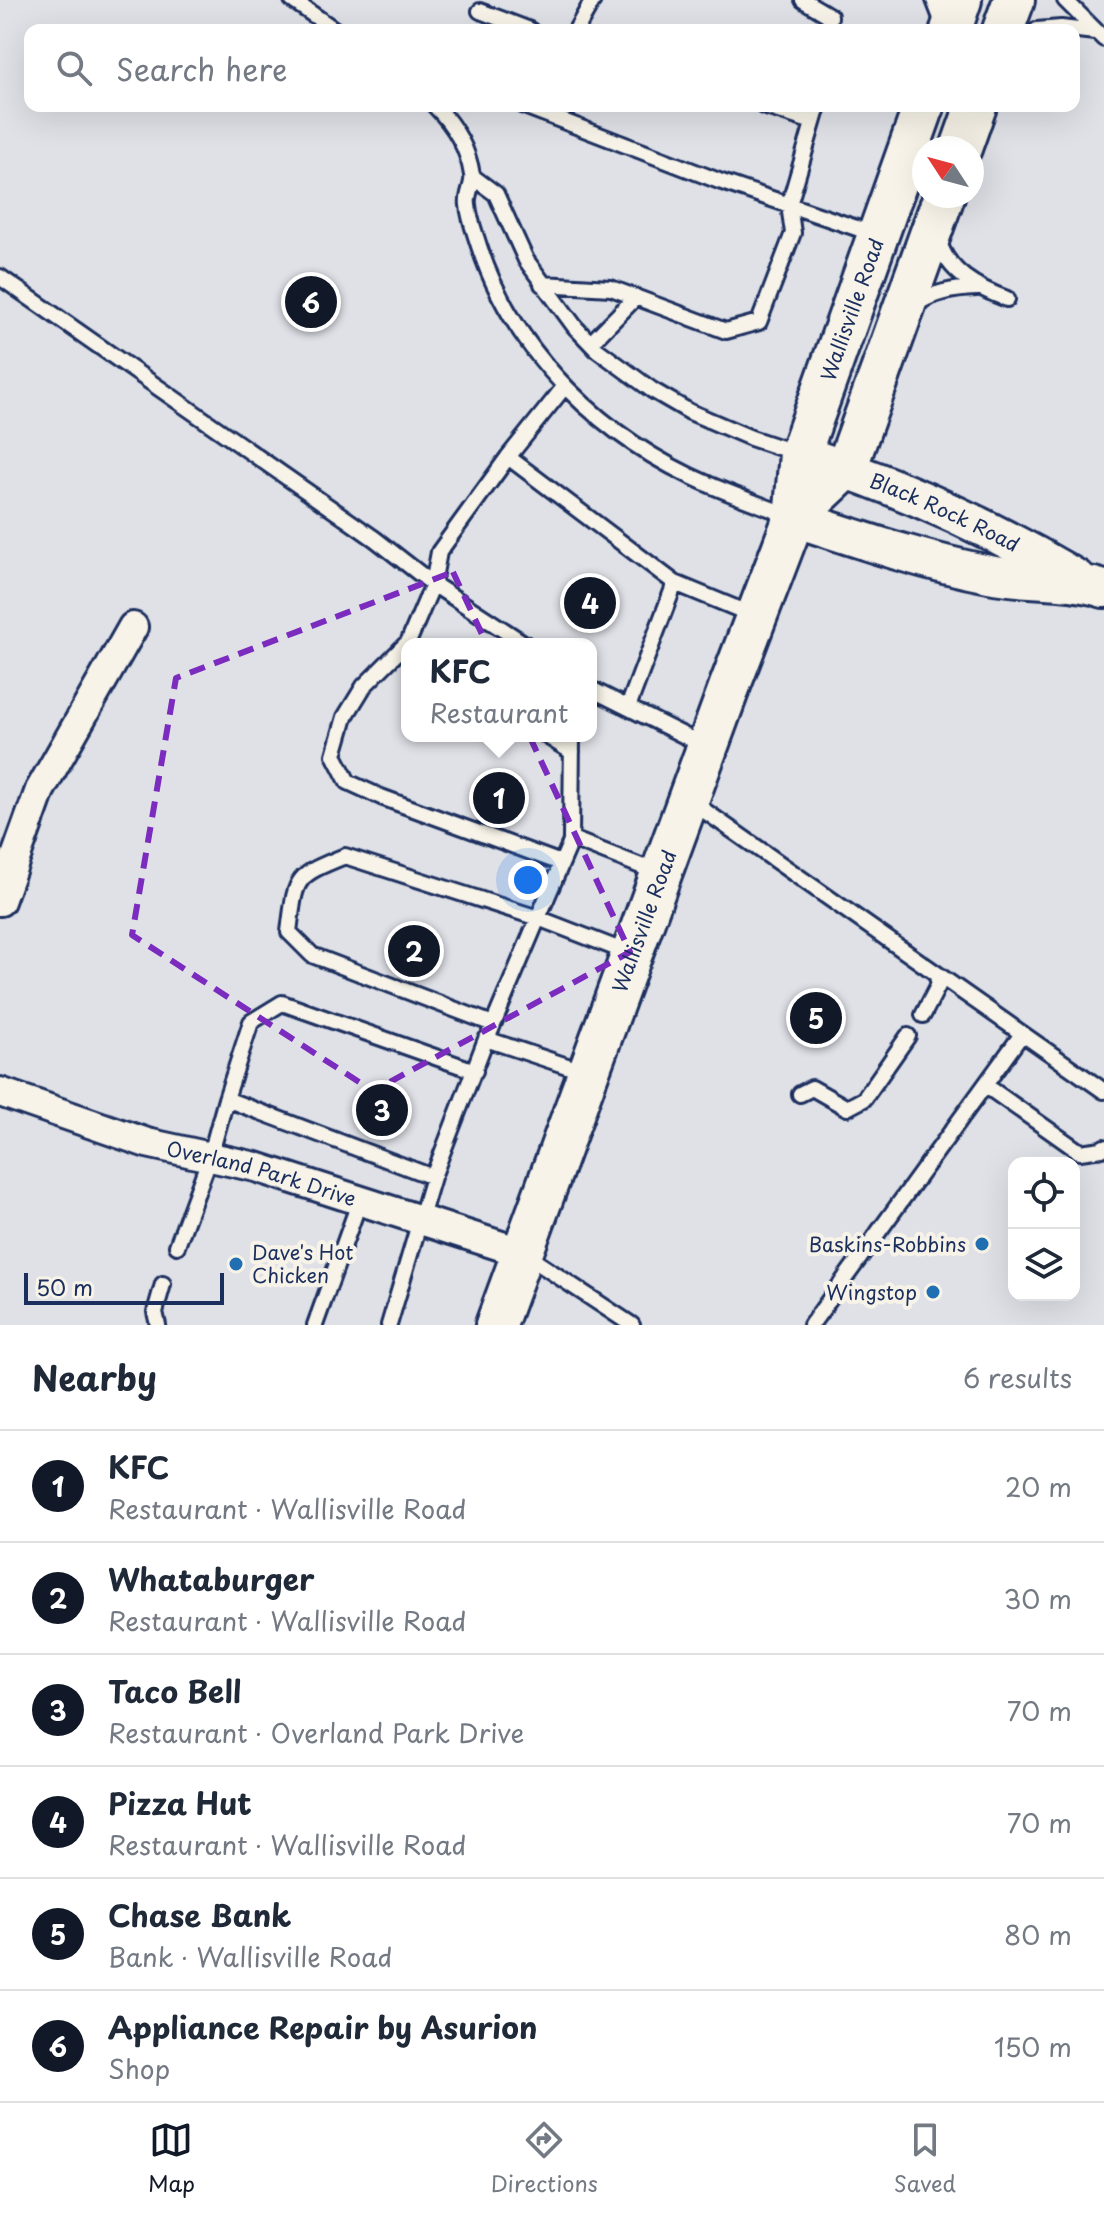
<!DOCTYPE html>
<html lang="en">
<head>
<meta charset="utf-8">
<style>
	:root { --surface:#fff; --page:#f2f2f3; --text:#1f2937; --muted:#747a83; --line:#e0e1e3; --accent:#111827 }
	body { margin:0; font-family:"Playpen Sans",sans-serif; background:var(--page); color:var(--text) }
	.controls { position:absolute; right:24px; bottom:24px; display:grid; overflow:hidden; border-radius:16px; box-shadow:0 8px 32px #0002 }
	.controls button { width:72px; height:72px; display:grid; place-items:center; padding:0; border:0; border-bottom:2px solid var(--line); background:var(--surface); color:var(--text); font:40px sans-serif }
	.compass { position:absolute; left:912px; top:136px; width:72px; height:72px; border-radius:50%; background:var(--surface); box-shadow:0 8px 32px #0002; rotate:306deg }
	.scale { position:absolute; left:24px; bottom:20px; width:200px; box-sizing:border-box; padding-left:8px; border:4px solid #1b2f5e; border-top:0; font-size:22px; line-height:28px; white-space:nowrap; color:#1b2f5e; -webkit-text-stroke:6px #f7f3e8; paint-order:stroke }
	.you { position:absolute; left:528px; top:880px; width:28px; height:28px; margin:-20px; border:6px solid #fff; border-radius:50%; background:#1a73e8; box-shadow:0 0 0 12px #1a73e833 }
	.badge { display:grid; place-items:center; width:52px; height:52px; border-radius:50%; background:var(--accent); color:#fff; font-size:26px; font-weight:700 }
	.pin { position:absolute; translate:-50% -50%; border:4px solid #fff; box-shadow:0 2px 8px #0006 }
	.popup { position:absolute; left:401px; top:638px; width:196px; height:104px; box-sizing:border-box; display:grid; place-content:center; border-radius:16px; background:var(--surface); filter:drop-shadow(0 2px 6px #0005); font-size:26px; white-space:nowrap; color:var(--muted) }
	.popup b { font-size:30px; color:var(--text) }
	.popup::after { content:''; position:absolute; left:50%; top:100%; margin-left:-16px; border:16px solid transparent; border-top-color:var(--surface) }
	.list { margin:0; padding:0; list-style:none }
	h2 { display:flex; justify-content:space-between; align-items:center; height:104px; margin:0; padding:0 32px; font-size:34px }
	h2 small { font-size:26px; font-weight:400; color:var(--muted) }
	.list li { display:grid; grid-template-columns:52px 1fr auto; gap:24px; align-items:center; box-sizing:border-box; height:112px; padding:0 32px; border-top:2px solid var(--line) }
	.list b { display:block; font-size:30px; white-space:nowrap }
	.list p { margin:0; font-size:26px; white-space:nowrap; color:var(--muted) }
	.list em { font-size:26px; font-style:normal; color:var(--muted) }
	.icon { flex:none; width:44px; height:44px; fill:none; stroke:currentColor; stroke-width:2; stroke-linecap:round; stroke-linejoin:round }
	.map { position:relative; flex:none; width:1104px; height:1325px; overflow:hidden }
	.search { position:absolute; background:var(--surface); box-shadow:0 8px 32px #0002; left:24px; right:24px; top:24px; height:88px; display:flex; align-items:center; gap:20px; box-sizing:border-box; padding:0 28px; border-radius:16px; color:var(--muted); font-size:30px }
	.sheet { height:776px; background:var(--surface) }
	nav { display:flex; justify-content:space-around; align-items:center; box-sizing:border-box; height:112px; border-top:2px solid var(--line); background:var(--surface); font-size:22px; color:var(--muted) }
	nav a { display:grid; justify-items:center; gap:4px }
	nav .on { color:var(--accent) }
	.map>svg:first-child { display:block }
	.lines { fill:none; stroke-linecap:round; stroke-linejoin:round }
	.service-casing { stroke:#1b2f5e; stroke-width:20 }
	.minor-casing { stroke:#1b2f5e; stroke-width:34 }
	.tertiary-casing { stroke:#1b2f5e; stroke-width:42 }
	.secondary-casing { stroke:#1b2f5e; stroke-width:46 }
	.service { stroke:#f7f3e8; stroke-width:14 }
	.minor { stroke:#f7f3e8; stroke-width:28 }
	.tertiary { stroke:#f7f3e8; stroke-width:36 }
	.secondary { stroke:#f7f3e8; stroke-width:40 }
	.marked { fill:none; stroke:#7b2cbf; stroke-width:6; stroke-dasharray:16 10; stroke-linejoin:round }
	.poi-dot { fill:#1f6fb2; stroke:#f7f3e8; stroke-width:3 }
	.labels { text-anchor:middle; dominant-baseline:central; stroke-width:8; stroke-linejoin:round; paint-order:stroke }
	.street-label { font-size:20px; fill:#1b2f5e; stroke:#f7f3e8 }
	.poi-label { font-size:20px; fill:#1b2f5e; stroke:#f7f3e8; text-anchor:end }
</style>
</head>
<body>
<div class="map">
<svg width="1104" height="1325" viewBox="0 0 1104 1325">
	<rect width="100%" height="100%" fill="#dfe1e7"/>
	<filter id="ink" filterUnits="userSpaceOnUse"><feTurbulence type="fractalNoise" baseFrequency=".0125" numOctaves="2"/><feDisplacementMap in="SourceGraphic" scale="16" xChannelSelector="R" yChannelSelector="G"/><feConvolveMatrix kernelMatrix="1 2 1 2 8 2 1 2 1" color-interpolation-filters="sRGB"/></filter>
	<g filter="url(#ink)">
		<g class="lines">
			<defs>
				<path id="service" d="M292,0L335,30
					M803,0L830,16L829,30
					M934,0L944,26
					M1065,0L1104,39
					M480,11L530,30
					M576,30L593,0
					M1037,30L1061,28L1095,32
					M435,106C454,125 468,148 472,175C474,184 466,195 468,205C469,218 475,233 479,246C515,356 605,440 710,485C736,496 763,506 790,516
					M524,106L719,181L877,235
					M763,106L813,122
					M473,177L496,194L526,260L575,327L596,349L652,390L690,412L751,438L799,454
					M938,239C947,272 977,288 1007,299
					M0,277L375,539L433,584L439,552L508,457
					M542,284L611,288L726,331L759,322L793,233L789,205L818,106
					M913,306C933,292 953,289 977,288
					M591,343L636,297
					M565,386L508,457L675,583
					M406,644L364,686L345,717L334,755L348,782L381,797L561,863
					M407,645L433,584L525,644
					M591,698L595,691L705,746
					M628,707L675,583L755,616
					M547,736L572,752
					M692,802L1104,1091
					M571,839L572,736
					M923,1015L939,984L936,973
					M493,1024L312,955L289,932C296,877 293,877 345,856L538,918L572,839L661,874
					M490,1032L538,918L631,954
					M985,1085L1080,1152L1102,1149L1104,1147
					M800,1094L812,1088L847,1108L864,1099L908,1036
					M226,1099L251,1022L282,1003L475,1071
					M433,1177L486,1039L585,1072
					M177,1246L210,1157L226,1099L433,1177L389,1325
					M526,1255L632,1325
					M158,1325L155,1312L163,1284
					M315,1325L360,1200
					M811,1325L1022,1034"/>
				<g id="minor">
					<path d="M0,901L40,790L133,627"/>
					<path id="s1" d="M0,1092L147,1143L256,1167L523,1253"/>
				</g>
				<g id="tertiary">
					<path id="s2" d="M800,454C897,485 988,526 1076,578"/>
					<path d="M794,518C858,539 922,561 989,574C1027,582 1066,577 1104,589"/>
				</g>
				<g id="secondary">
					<path d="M951,30L961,0"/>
					<path d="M1003,30L1014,0"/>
					<path d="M961,148L976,106"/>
					<path d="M794,518L846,469L944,196"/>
					<path id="s3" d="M496,1325L729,688L794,518L800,454L924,106"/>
				</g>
			</defs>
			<!-- service casing -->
			<use href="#service" class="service-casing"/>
			<!-- minor casing -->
			<use href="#minor" class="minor-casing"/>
			<!-- tertiary casing -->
			<use href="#tertiary" class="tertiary-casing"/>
			<!-- secondary casing -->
			<use href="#secondary" class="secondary-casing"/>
			<!-- service -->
			<use href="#service" class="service"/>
			<!-- minor -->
			<use href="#minor" class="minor"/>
			<!-- tertiary -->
			<use href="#tertiary" class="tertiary"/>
			<!-- secondary -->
			<use href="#secondary" class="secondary"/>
		</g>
	</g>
	<!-- marked area -->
	<path class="marked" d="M453,572L630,952L373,1091L132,935L176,678Z"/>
	<!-- markers -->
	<g class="poi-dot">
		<circle cx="982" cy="1244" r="8"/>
		<circle cx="236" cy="1264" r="8"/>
		<circle cx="933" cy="1292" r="8"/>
	</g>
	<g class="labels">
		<!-- street labels -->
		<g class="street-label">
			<text stroke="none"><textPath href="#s3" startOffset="1078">Wallisville Road</textPath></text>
			<text stroke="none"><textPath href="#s2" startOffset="156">Black Rock Road</textPath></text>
			<text stroke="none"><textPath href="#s3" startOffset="430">Wallisville Road</textPath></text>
			<text stroke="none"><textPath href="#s1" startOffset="274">Overland Park Drive</textPath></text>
		</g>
		<!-- poi labels -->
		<g class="poi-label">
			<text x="966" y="1244">Baskins-Robbins</text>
			<text x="252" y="1252" text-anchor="start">Dave's Hot<tspan x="252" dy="23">Chicken</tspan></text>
			<text x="917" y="1292">Wingstop</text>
		</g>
	</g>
</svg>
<div class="controls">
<button><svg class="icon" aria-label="locate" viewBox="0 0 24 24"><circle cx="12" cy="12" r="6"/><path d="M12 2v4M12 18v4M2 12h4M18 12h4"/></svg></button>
<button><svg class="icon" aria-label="layers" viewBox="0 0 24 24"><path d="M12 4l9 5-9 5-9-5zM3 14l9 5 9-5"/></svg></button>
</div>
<svg class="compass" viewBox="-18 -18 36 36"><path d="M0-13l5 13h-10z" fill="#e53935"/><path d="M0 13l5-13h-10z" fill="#747a83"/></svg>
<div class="scale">50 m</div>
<div class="you"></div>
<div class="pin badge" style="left:499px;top:798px">1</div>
<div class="popup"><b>KFC</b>Restaurant</div>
<div class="pin badge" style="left:414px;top:951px">2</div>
<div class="pin badge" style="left:382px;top:1110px">3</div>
<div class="pin badge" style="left:590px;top:603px">4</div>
<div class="pin badge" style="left:816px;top:1018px">5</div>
<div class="pin badge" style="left:311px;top:302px">6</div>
<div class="search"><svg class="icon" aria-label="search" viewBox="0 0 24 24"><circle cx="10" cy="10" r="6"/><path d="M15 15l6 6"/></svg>Search here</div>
</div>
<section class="sheet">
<h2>Nearby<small>6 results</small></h2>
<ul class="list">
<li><span class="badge">1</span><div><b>KFC</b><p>Restaurant · Wallisville Road</p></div><em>20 m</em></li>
<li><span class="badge">2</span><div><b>Whataburger</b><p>Restaurant · Wallisville Road</p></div><em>30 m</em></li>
<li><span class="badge">3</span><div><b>Taco Bell</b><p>Restaurant · Overland Park Drive</p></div><em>70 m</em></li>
<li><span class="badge">4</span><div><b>Pizza Hut</b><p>Restaurant · Wallisville Road</p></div><em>70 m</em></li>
<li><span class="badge">5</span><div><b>Chase Bank</b><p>Bank · Wallisville Road</p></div><em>80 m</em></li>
<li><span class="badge">6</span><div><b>Appliance Repair by Asurion</b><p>Shop</p></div><em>150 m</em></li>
</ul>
</section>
<nav>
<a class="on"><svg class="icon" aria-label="map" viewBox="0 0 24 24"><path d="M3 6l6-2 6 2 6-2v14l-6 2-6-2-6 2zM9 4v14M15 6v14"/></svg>Map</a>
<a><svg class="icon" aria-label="directions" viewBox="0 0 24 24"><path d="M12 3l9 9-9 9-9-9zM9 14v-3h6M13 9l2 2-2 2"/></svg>Directions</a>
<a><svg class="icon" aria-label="saved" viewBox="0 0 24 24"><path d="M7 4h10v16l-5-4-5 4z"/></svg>Saved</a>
</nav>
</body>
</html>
